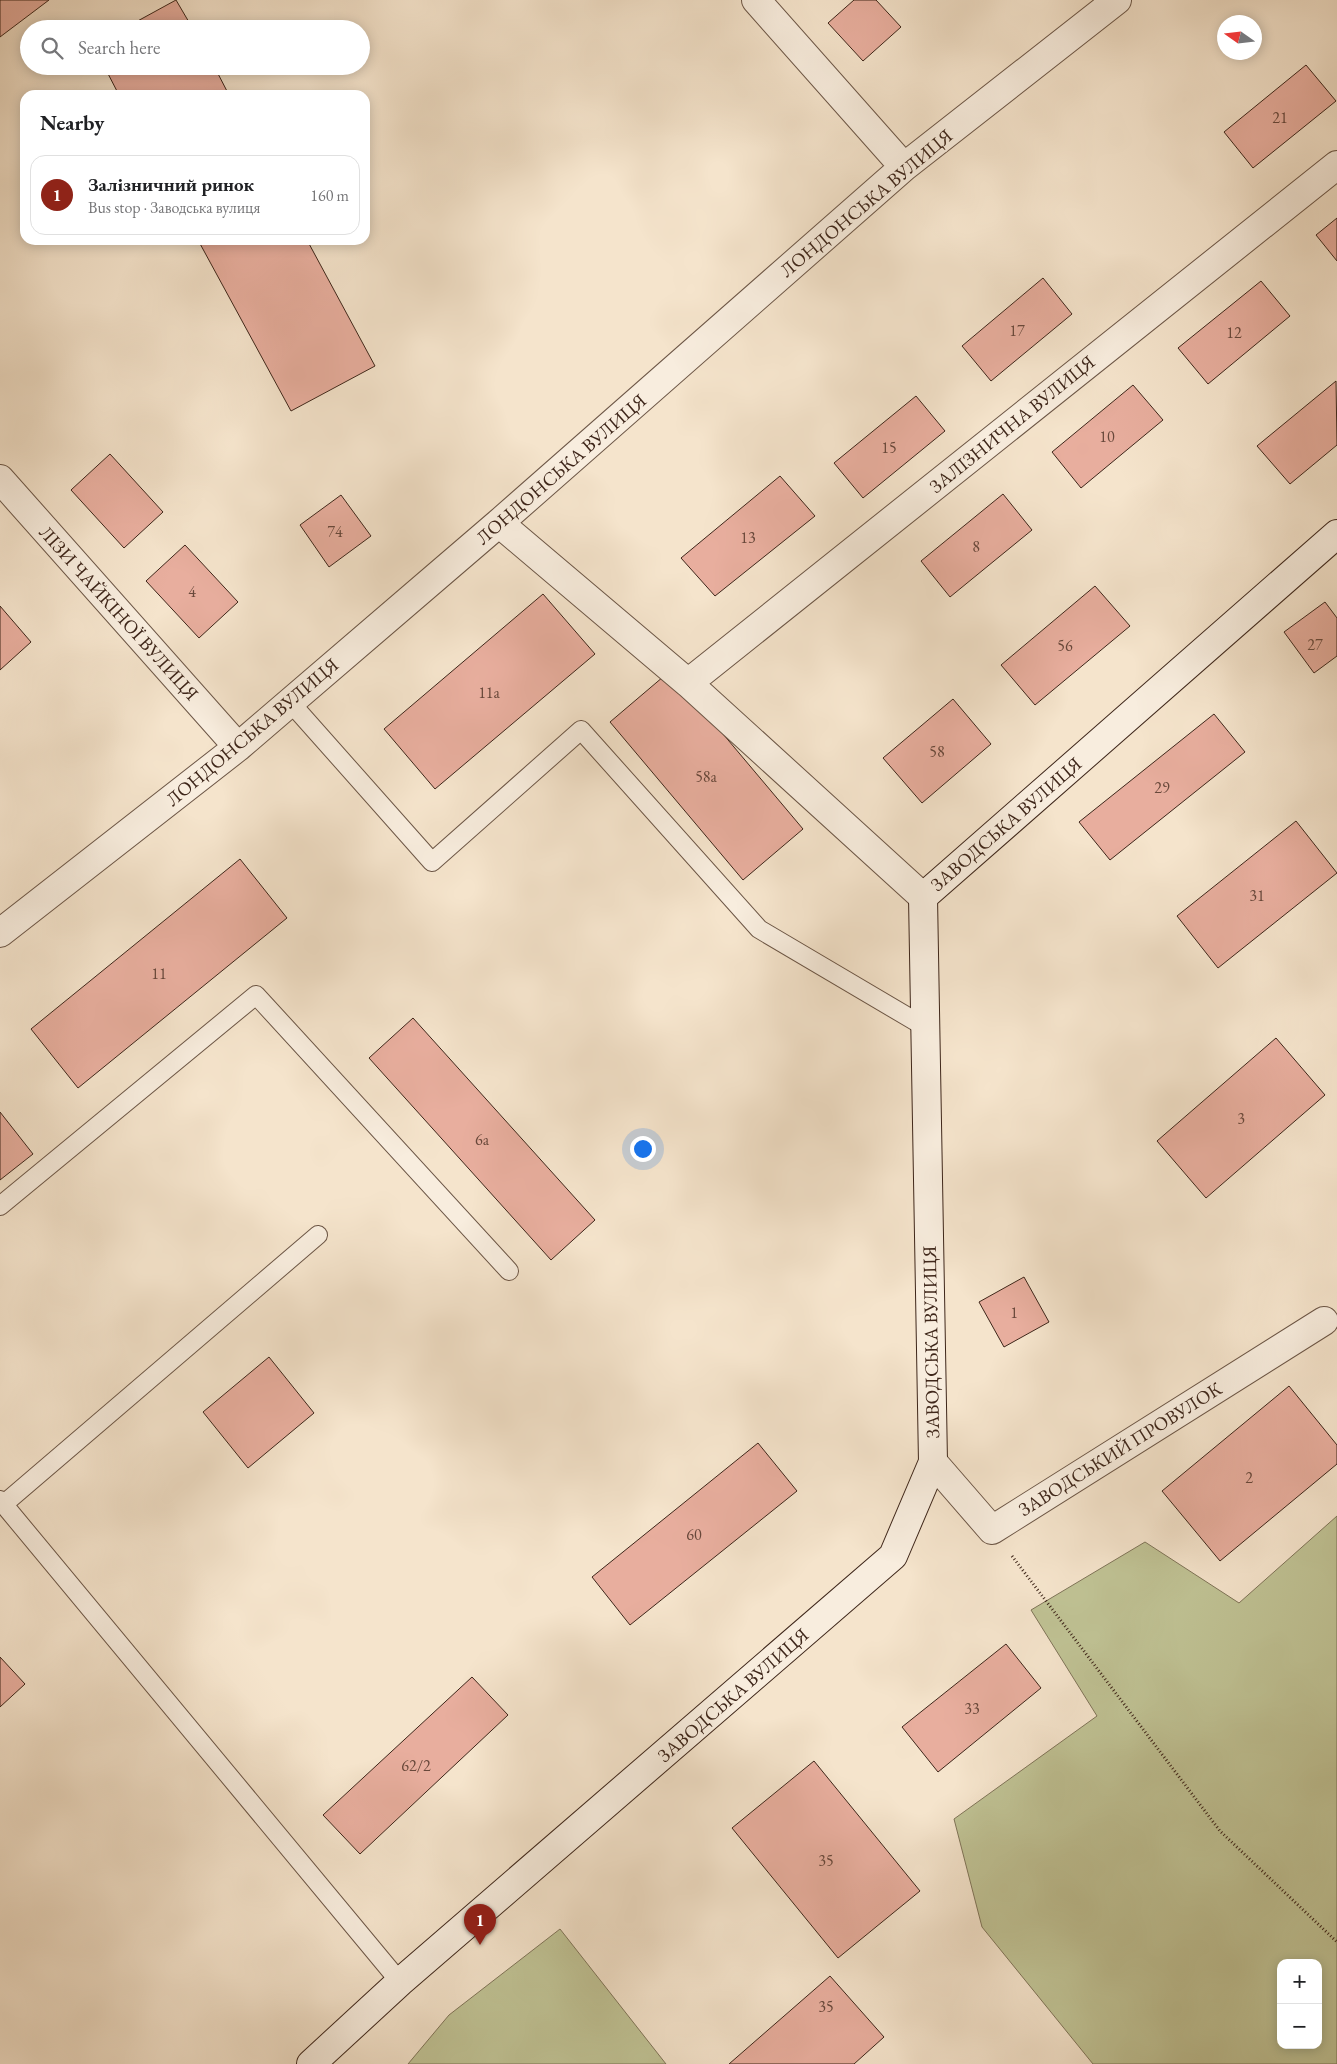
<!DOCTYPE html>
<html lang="en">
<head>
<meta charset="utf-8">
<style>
	:root { --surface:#fff; --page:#f6f6f6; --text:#202124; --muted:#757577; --line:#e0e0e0; --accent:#8f2418 }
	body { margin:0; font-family:"EB Garamond",serif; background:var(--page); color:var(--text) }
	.controls { position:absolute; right:15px; bottom:15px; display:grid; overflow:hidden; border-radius:10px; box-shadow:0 2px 12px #0003 }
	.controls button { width:45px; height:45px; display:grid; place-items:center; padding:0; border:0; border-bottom:1px solid var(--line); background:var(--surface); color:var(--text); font:25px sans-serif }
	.compass { position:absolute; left:1217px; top:15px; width:45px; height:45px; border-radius:50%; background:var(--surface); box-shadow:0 2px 12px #0003; rotate:284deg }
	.you { position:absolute; left:642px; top:1148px; width:18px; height:18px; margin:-12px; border:4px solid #fff; border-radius:50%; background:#1a73e8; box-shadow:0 0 0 8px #1a73e833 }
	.badge { display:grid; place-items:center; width:32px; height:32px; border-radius:50%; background:var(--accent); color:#fff; font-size:16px; font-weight:700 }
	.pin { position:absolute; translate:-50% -41px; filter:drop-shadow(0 1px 2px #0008) }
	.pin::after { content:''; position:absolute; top:26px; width:18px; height:15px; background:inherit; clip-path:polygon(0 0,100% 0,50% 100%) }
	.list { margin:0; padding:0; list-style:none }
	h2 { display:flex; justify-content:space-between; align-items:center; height:65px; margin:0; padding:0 20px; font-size:21px }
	h2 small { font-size:16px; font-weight:400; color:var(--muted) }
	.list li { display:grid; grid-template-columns:32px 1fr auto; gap:15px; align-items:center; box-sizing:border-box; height:80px; margin:0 10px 10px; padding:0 10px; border:1px solid var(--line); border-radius:15px }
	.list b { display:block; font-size:19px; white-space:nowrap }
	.list p { margin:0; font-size:16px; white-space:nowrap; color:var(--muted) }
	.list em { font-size:16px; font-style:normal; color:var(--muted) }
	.icon { flex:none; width:28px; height:28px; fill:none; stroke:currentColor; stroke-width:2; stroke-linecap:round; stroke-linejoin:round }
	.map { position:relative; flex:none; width:1337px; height:2064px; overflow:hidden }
	.search { position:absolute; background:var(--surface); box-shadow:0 2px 12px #0003; left:20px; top:20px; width:350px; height:55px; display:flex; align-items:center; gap:12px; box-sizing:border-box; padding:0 18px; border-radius:28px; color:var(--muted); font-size:19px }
	.panel { position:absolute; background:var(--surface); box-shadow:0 2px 12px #0003; left:20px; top:90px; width:350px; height:155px; border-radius:15px }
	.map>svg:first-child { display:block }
	.green { fill:#c0c395; stroke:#7f7458; fill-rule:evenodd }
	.building { fill:#e8ae9e; stroke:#3e261a }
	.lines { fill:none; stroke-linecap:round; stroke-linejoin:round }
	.lane-casing { stroke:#6c5646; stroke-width:20 }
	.street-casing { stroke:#6c5646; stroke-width:30 }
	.secondary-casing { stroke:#3e261a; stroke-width:30 }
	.path { stroke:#3e261a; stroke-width:3; stroke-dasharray:1 2.5; stroke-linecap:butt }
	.lane { stroke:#f8edde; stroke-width:18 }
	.street { stroke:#f8edde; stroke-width:28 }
	.secondary { stroke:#f8edde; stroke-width:28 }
	.labels { text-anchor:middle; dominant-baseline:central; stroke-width:4; stroke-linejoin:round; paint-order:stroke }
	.number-label { font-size:16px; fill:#68483b }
	.street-label { font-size:19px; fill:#3e261a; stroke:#f8edde }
</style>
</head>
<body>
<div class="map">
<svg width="1337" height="2064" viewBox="0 0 1337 2064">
	<rect width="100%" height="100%" fill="#f5e4cc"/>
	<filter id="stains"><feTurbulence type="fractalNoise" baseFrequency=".004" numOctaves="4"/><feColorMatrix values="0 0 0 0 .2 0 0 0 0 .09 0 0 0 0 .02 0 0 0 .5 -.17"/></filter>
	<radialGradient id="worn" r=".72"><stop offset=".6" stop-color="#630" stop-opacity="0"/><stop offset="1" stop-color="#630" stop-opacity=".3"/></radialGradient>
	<!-- green -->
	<path class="green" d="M1337,1516V2064H1093L982,1927L954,1819L1097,1716L1031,1610L1145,1542L1239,1603ZM1281,1963H1318V2045H1281Z
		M560,1929L666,2064H408L449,2015Z"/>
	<!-- building -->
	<path class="building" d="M0,0H49L0,37Z
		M176,0L193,29H123Z
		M854,0H876L901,27L863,61L828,23Z
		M1306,65L1336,101L1253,168L1224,132Z
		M104,66H214L229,95H119Z
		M1337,218V261L1316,235Z
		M198,240H307L375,366L291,411Z
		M1043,278L1072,314L991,381L962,346Z
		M1261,281L1290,316L1208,384L1178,348Z
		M1336,381L1337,445L1290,484L1257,446Z
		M1133,385L1163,420L1081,488L1052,452Z
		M916,396L945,431L863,498L834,463Z
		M110,454L163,512L124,548L71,490Z
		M780,476L815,516L715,596L681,558Z
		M1003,494L1032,530L950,597L921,561Z
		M341,495L371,536L329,567L300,525Z
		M185,545L238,602L199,638L146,581Z
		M1095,586L1130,626L1035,705L1001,665Z
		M543,594L595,654L435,789L384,729Z
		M1325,602L1337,618V656L1314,673L1284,632Z
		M0,606L31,642L0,670Z
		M670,671L803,829L743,880L610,722Z
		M953,699L991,744L922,803L883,758Z
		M1214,714L1245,752L1110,860L1079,822Z
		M1296,821L1337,873L1218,968L1177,916Z
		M240,859L287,918L78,1088L31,1029Z
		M413,1018L595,1220L551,1260L369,1058Z
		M1276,1038L1325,1095L1206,1198L1157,1141Z
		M0,1112L33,1154L0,1180Z
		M1024,1277L1049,1322L1004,1347L979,1302Z
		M269,1357L314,1413L248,1468L203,1412Z
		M1289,1386L1337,1445V1464L1220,1561L1162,1491Z
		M758,1443L797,1491L630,1625L592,1577Z
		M1006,1644L1041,1688L938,1772L902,1727Z
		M0,1657L25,1684L0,1707Z
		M472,1677L508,1715L360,1854L323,1815Z
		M814,1761L920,1891L838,1958L732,1828Z
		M830,1976L884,2037L854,2064H729Z"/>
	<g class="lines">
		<defs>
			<path id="lane" d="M290,702L432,862L581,730L759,929L925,1027
				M0,1206L256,995L509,1271
				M0,1500L400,1982
				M4,1504L318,1235"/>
			<path id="street" d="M756,0L904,167
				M0,479L238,747
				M499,523L688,683L923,897
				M688,683L1337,165
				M0,933L238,747L499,523L904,167L1117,0
				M933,1462L992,1530L1324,1321"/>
			<path id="secondary" d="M311,2064L400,1982L893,1556L933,1462L923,897L1337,534"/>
		</defs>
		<!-- lane casing -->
		<use href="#lane" class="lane-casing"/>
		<!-- street casing -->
		<use href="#street" class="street-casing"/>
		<!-- secondary casing -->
		<use href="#secondary" class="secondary-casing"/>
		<!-- path -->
		<path class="path" d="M1012,1556L1220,1831L1337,1942"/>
		<!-- lane -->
		<use href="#lane" class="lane"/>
		<!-- street -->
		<use href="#street" class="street"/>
		<!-- secondary -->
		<use href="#secondary" class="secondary"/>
	</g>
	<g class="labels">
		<!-- number labels -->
		<g class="number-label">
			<text x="1280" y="117">21</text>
			<text x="1017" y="330">17</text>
			<text x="1234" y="332">12</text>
			<text x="1107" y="436">10</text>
			<text x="889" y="447">15</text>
			<text x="335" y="531">74</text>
			<text x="748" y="537">13</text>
			<text x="976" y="546">8</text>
			<text x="192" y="591">4</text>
			<text x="1315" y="644">27</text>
			<text x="1065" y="645">56</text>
			<text x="489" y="692">11а</text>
			<text x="937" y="751">58</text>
			<text x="706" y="776">58а</text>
			<text x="1162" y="787">29</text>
			<text x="1257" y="895">31</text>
			<text x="159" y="973">11</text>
			<text x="1241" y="1118">3</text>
			<text x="482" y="1139">6а</text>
			<text x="1014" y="1312">1</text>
			<text x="1249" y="1477">2</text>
			<text x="694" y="1534">60</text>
			<text x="972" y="1708">33</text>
			<text x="416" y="1765">62/2</text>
			<text x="826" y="1860">35</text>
			<text x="826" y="2006">35</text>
		</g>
		<!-- street labels -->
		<g class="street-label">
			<text transform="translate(866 203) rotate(-40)">ЛОНДОНСЬКА ВУЛИЦЯ</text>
			<text transform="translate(1012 424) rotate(-39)">ЗАЛІЗНИЧНА ВУЛИЦЯ</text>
			<text transform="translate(561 469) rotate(-41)">ЛОНДОНСЬКА ВУЛИЦЯ</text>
			<text transform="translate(119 613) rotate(48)">ЛІЗИ ЧАЙКІНОЇ ВУЛИЦЯ</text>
			<text transform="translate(252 732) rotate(-40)">ЛОНДОНСЬКА ВУЛИЦЯ</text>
			<text transform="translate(1006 824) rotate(-41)">ЗАВОДСЬКА ВУЛИЦЯ</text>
			<text transform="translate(931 1342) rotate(-91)">ЗАВОДСЬКА ВУЛИЦЯ</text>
			<text transform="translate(1120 1449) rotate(-32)">ЗАВОДСЬКИЙ ПРОВУЛОК</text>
			<text transform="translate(733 1695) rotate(-41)">ЗАВОДСЬКА ВУЛИЦЯ</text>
		</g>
	</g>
	<rect width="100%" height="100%" filter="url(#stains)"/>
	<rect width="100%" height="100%" fill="url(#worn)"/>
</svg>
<div class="controls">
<button>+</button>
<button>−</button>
</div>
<svg class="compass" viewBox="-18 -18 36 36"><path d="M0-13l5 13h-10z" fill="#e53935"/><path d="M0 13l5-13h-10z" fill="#757577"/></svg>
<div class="you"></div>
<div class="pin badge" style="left:480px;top:1945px">1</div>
<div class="search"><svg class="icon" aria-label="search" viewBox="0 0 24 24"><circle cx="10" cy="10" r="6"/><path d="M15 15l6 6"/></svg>Search here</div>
<section class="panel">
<h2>Nearby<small></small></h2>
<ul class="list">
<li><span class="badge">1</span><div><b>Залізничний ринок</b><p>Bus stop · Заводська вулиця</p></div><em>160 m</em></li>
</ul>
</section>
</div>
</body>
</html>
